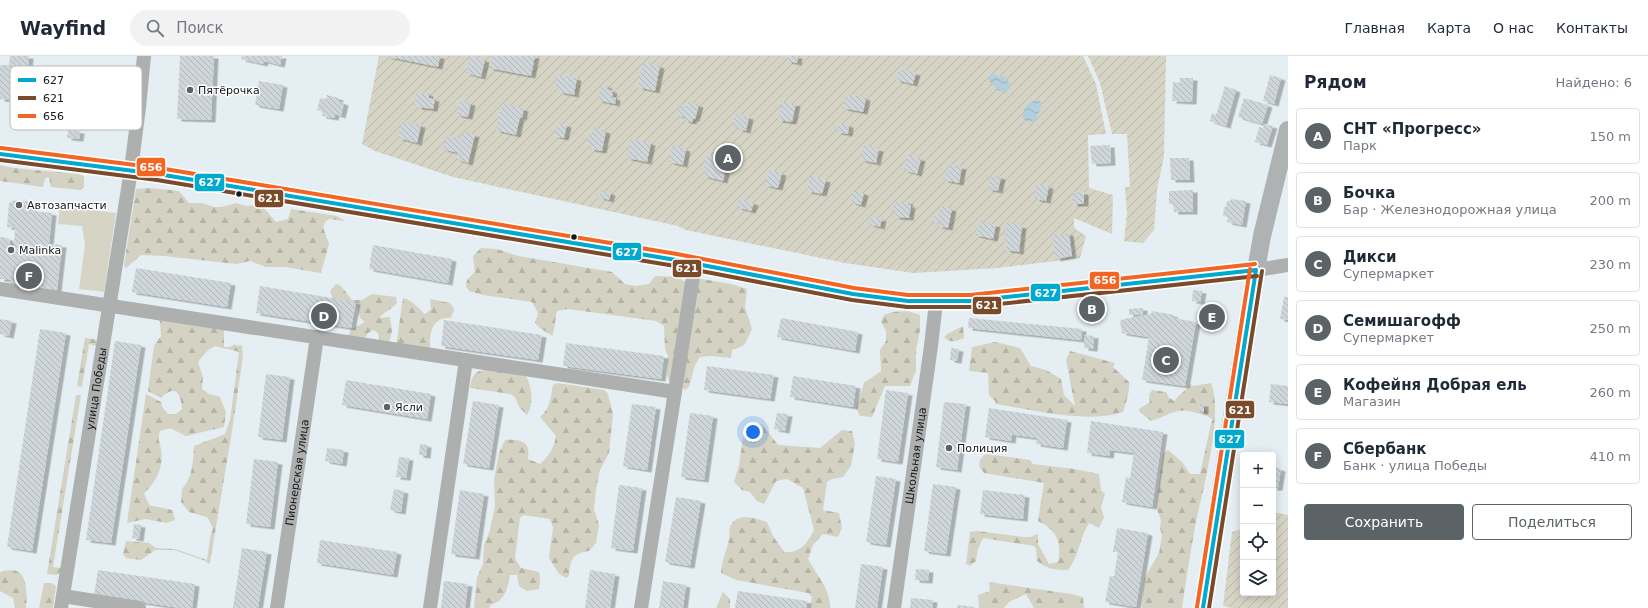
<!DOCTYPE html>
<html lang="ru">
<head>
<meta charset="utf-8">
<style>
	:root { --surface:#fff; --page:#f2f2f3; --text:#1f2937; --muted:#747a83; --line:#e0e1e3; --accent:#5c6366 }
	body { margin:0; font-family:"DejaVu Sans",sans-serif; background:var(--page); color:var(--text) }
	.controls { position:absolute; right:12px; bottom:12px; display:grid; overflow:hidden; border-radius:4px; box-shadow:0 2px 10px #0003 }
	.controls button { width:36px; height:36px; display:grid; place-items:center; padding:0; border:0; border-bottom:1px solid var(--line); background:var(--surface); color:var(--text); font:20px sans-serif }
	.you { position:absolute; left:753px; top:376px; width:14px; height:14px; margin:-10px; border:3px solid #fff; border-radius:50%; background:#1a73e8; box-shadow:0 0 0 6px #1a73e833 }
	.badge { display:grid; place-items:center; width:26px; height:26px; border-radius:50%; background:var(--accent); color:#fff; font-size:13px; font-weight:700 }
	.pin { position:absolute; translate:-50% -50%; border:2px solid #fff; box-shadow:0 1px 4px #0006 }
	.list { margin:0; padding:0; list-style:none }
	h2 { display:flex; justify-content:space-between; align-items:center; height:52px; margin:0; padding:0 16px; font-size:17px }
	h2 small { font-size:13px; font-weight:400; color:var(--muted) }
	.list li { display:grid; grid-template-columns:26px 1fr auto; gap:12px; align-items:center; box-sizing:border-box; height:56px; margin:0 8px 8px; padding:0 8px; border:1px solid var(--line); border-radius:4px }
	.list b { display:block; font-size:15px; white-space:nowrap }
	.list p { margin:0; font-size:13px; white-space:nowrap; color:var(--muted) }
	.list em { font-size:13px; font-style:normal; color:var(--muted) }
	.actions { display:flex; gap:8px; padding:12px 16px }
	.actions a { flex:1; padding:9px 0; border:1px solid var(--accent); border-radius:4px; text-align:center; font-size:14px; color:var(--accent) }
	.actions .main { background:var(--accent); color:#fff }
	.icon { flex:none; width:22px; height:22px; fill:none; stroke:currentColor; stroke-width:2; stroke-linecap:round; stroke-linejoin:round }
	.map { position:relative; flex:none; width:1288px; height:552px; overflow:hidden }
	header { display:flex; align-items:center; gap:24px; box-sizing:border-box; height:56px; padding:0 20px; background:var(--surface); border-bottom:1px solid var(--line) }
	header strong { font-size:19px }
	nav { display:flex; gap:22px; margin-inline-start:auto; font-size:14px }
	.search { width:280px; height:36px; background:var(--page); display:flex; align-items:center; gap:10px; box-sizing:border-box; padding:0 14px; border-radius:22px; color:var(--muted); font-size:15px }
	main { display:flex }
	aside { flex:1; background:var(--surface) }
	.map>svg:first-child { display:block }
	.green { fill:#d6d5c5 }
	.forest { fill:url(#forest-firs) }
	.garden { fill:url(#garden-furrows) }
	.water { fill:url(#water-waves) }
	.building { fill:url(#building-back-hatch); filter:url(#shadow) }
	.lines { fill:none; stroke-linecap:round; stroke-linejoin:round }
	.minor { stroke:#aeafaf; stroke-width:14 }
	.major { stroke:#aeb2b2; stroke-width:18 }
	.bus-1-casing { stroke:#fff; stroke-width:7 }
	.bus-2-casing { stroke:#fff; stroke-width:7 }
	.bus-3-casing { stroke:#fff; stroke-width:7 }
	.bus-1 { stroke:#00a9ce; stroke-width:4 }
	.bus-2 { stroke:#7a4b2a; stroke-width:4 }
	.bus-3 { stroke:#f26522; stroke-width:4 }
	.poi-dot { fill:#5c6366; stroke:#fff; stroke-width:1.5 }
	.bus-dot { fill:#13181a; stroke:#fff; stroke-width:1.5 }
	.labels { text-anchor:middle; dominant-baseline:central; stroke-width:3; stroke-linejoin:round; paint-order:stroke }
	.poi-label { font-size:11px; fill:#13181a; stroke:#fff; text-anchor:start }
	.street-label { font-size:11px; fill:#13181a; stroke:#fff }
	.key { fill:#fff; stroke:#b8baba; stroke-width:1 }
	.key-label { font-size:11px; fill:#13181a }
	.line-badge { stroke:#fff; stroke-width:1.5 }
	.badge-label { font-size:11px; text-anchor:middle; font-weight:bold; fill:#fff }
</style>
</head>
<body>
<header>
<strong>Wayfind</strong>
<div class="search"><svg class="icon" aria-label="search" viewBox="0 0 24 24"><circle cx="10" cy="10" r="6"/><path d="M15 15l6 6"/></svg>Поиск</div>
<nav><a>Главная</a><a>Карта</a><a>О нас</a><a>Контакты</a></nav>
</header>
<main>
<div class="map">
<svg width="1288" height="552" viewBox="0 0 1288 552">
	<defs>
		<pattern id="forest-firs" width="22" height="20" patternUnits="userSpaceOnUse"><rect width="22" height="20" fill="#d4d3c3"/><path d="M5 1l3.5 6h-7zM16 11l3.5 6h-7z" fill="#b5b4a7"/></pattern>
		<pattern id="garden-furrows" width="10" height="10" patternUnits="userSpaceOnUse"><rect width="10" height="10" fill="#d6d5c5"/><path d="M-1 1l2-2M0 10L10 0M9 11l2-2" fill="none" stroke="#b7b6a9"/></pattern>
		<pattern id="water-waves" width="16" height="10" patternUnits="userSpaceOnUse"><rect width="16" height="10" fill="#b3cfdc"/><path d="M0 5q4-4 8 0t8 0" fill="none" stroke="#99b1bc"/></pattern>
		<pattern id="building-back-hatch" width="6" height="6" patternUnits="userSpaceOnUse"><rect width="6" height="6" fill="#cfd6d9"/><path d="M-1 5l2 2M0 0l6 6M5-1l2 2" fill="none" stroke="#b1b7ba"/></pattern>
		<filter id="shadow"><feDropShadow dx="4.5" dy="2.5" stdDeviation="0" flood-color="#0004"/></filter>
	</defs>
	<rect width="100%" height="100%" fill="#e5eef2"/>
	<!-- green -->
	<path class="green" d="M60,150L116,157L104,236L79,233L85,189L82,170L58,168Z"/>
	<!-- forest -->
	<path class="forest" d="M0,109L14,112L78,118L84,120V131L80,134L51,131L49,121L45,122L43,131L0,125Z
		M151,132L179,135L189,147H202L214,151H221L236,147L246,150L257,149L263,151L276,166L288,163L291,153L337,160L345,165L329,163L326,165L323,171L329,188L321,217L285,211H266L250,205L236,208L164,200L141,199L126,212L124,209L136,133Z
		M481,192L497,193L518,200L612,216L625,228L636,230L649,228L655,220L679,221L687,228L673,320L669,325L667,319L668,300L665,293L664,270L656,265L568,253L557,255C555,262 555,275 552,280C546,275 540,274 535,267L538,257L532,246L483,239L469,235L466,230L467,224L475,216L473,200Z
		M702,223L731,228L747,233L745,251L752,273L746,286L743,290L732,294L731,302L710,300L700,301L695,309L689,331L685,334L682,331L698,224Z
		M336,228L341,230L352,244H362L372,238L396,241L397,247C391,254 385,255 379,262L390,261L392,275L389,287H380L378,277L373,274L368,277L363,286L347,283L351,273C356,272 360,268 365,266L360,262L357,250L349,247L333,244L330,235Z
		M403,242C411,243 419,253 425,258L431,253L430,243L450,247L454,253L451,262C431,260 428,281 431,296L396,291Z
		M908,255L920,259V274L916,294V314L910,330H885L872,361L860,360L856,352L864,327L881,315L880,294L886,285V275L881,266L884,259L892,256Z
		M158,262L224,272V291H230L235,288L237,290L242,289L243,300L232,375L210,507L208,508L206,505L174,494H155L141,504L126,502L123,498L126,485L149,487L156,492L175,493L207,504L210,482L213,472L207,461L189,456L181,446L182,433C193,421 193,405 194,390L225,378L230,364L239,296C231,293 223,293 215,290L208,294L198,306L203,321L202,333L209,338L220,341L226,356L224,371L186,380L170,372L160,375C157,384 160,386 161,394C164,411 156,426 144,437L149,449L172,454L175,464L167,467L145,463L127,467L146,338L161,346L163,352L168,358H176L182,353C181,337 175,328 161,342L148,335L154,290L161,280L160,266Z
		M963,270L964,282C957,285 950,288 944,281L947,278Z
		M85,282L94,283L97,287L96,290L89,288L82,331L77,330Z
		M995,286L1020,292L1031,310L1046,314L1061,323L1064,339L1075,350L1066,304L1070,295L1115,307L1113,311L1129,326C1130,336 1126,346 1123,356C1085,368 1034,354 995,348L996,346L989,339L988,317L969,315L972,291Z
		M494,313L526,320C532,331 534,348 527,359L519,351L515,341L510,338L470,332C473,313 478,315 494,313Z
		M557,327L604,334L608,338L613,358L609,397L600,414L596,433L594,453L599,469L596,487L589,495C572,497 570,504 569,520L566,522L559,518L549,502L553,471L550,463L523,459L520,462L515,502L521,512L539,516L540,522L539,533L527,535L519,530L517,519H510C508,529 507,537 500,544C496,548 491,547 489,552H474L477,521L483,508L484,489L490,474L495,450L494,424L499,397L505,384C521,383 531,385 528,403L540,408C549,400 554,392 556,380L540,361C551,352 550,342 553,329Z
		M1211,327C1224,358 1202,436 1195,471C1190,498 1186,525 1182,552H1142L1144,523L1159,497L1162,479L1160,472L1161,464L1156,451L1163,398L1168,394L1183,407L1190,418H1200L1212,363C1207,359 1203,359 1197,357C1176,350 1171,359 1151,365L1141,357L1139,353L1150,346L1149,339L1152,334L1166,336L1169,342L1175,345C1179,337 1186,336 1190,328L1193,330Z
		M76,339H81L53,511L61,512L60,517L57,519L47,518Z
		M762,368L778,389L820,392L842,374L852,375L855,388L851,410L843,421L832,423L827,426L823,454L839,457L842,472L838,481L823,478L813,489L808,503C816,518 831,534 830,552H810L812,541L808,537L736,524L721,517C721,505 727,495 729,483C730,479 729,474 730,471C737,455 756,463 767,466L773,480L785,497C802,495 806,489 814,474L803,432L787,423L776,425L764,448L757,445L750,436L742,434L734,426L739,409L743,381L751,370Z
		M987,398L1030,404L1033,408L1075,413L1099,418L1101,434L1105,438L1101,451L1104,461L1099,472L1089,467C1079,483 1080,498 1068,514C1054,514 1047,513 1037,505L1036,493L1034,490L983,482L978,493L976,505L970,510L966,508L970,476L977,475L1024,481H1030L1038,478V488L1049,508L1058,506C1062,486 1057,474 1038,465L1044,427L984,417L979,410L980,404L984,399Z
		M2,515C7,515 14,513 18,516C28,521 27,543 26,552H15L13,542L0,535V517Z
		M989,526L1071,538L1083,541L1084,552H1034L1026,538L1009,546L1004,552H979L978,539L990,535Z
		M44,527H52L56,530L53,552H39Z
		M723,536L730,543V552H716Z"/>
	<!-- garden -->
	<path class="garden" d="M379,0H1083L1096,28L1106,78L1088,79L1089,132L1113,139L1112,178L1074,162V172L1086,180L1080,202L997,212L914,217L845,207L686,174L678,170L453,121L375,95L362,88Z
		M1088,0H1166L1164,100L1157,134L1154,174L1143,187L1124,185L1127,157L1125,131H1130L1127,78H1112L1100,27Z
		M1273,456L1288,459V552H1232L1223,550L1232,476L1241,473L1243,470V537H1273Z"/>
	<!-- water -->
	<path class="water" d="M992,18L1004,21L1010,27V32L1005,37L998,34L989,25V20Z
		M1034,44L1040,45L1042,49L1035,65L1028,66L1022,62L1025,51Z"/>
	<!-- building -->
	<path class="building" d="M10,0H29L28,12L62,14L59,47L0,43V9H9Z
		M180,0H214L211,64L177,63Z
		M242,0H282L280,9L264,5L263,8L241,3Z
		M385,0H440L438,11Z
		M470,0L485,4L481,21L466,17Z
		M492,0H535L531,20L489,12Z
		M788,0H798L797,7L787,5Z
		M643,6L660,10L655,35L638,31Z
		M899,13L916,17L913,28L896,24Z
		M557,19L577,22L574,39L559,36V33L555,32Z
		M1270,19L1281,22L1274,48L1263,45Z
		M1180,22H1193L1192,46L1172,45L1173,26L1180,27Z
		M259,25L283,29L279,53L255,49Z
		M601,29L608,30L607,33L613,35L612,41L616,42L615,48L598,44Z
		M1225,30L1236,34L1226,70L1210,65L1212,57L1216,59Z
		M421,36L429,38V42L435,43L433,53L417,51V49H414L416,37L421,38Z
		M846,38L866,42L863,56L843,52Z
		M327,39L339,42L338,45L344,47L341,60L335,58L334,62L322,60L323,55L317,54L320,42L326,43Z
		M1244,42L1268,49L1262,68L1238,61Z
		M460,45L471,47L468,61L457,59Z
		M687,46L699,49L695,63H693L692,66L684,64L685,61L677,59L680,49L686,50Z
		M782,46L796,48L792,66L778,64Z
		M502,48L524,53L522,62L520,61L516,79L496,74Z
		M735,58L749,61L746,75L738,73V70L733,69Z
		M402,65L421,69L417,87L398,82Z
		M558,67L567,69L564,82L555,80Z
		M838,67L849,69L848,78L837,76Z
		M1264,68L1273,70L1267,89L1255,86L1259,71L1263,72Z
		M594,72L606,75L602,95L590,93L591,87L587,86L589,78L593,79Z
		M68,74L80,75L79,83L67,82Z
		M464,76L475,79L468,107L456,103L458,97L443,93L447,80L462,83Z
		M631,82L651,87L647,106L627,102Z
		M1110,89L1111,107L1092,108L1090,90Z
		M672,90L686,93L683,109L669,106Z
		M864,90L879,93L876,107L861,104Z
		M707,98L728,103L723,125L704,120L706,113H704Z
		M908,99L921,103L917,118L904,114Z
		M1170,102H1189L1190,124H1171Z
		M950,109L962,111L959,127L944,124L946,114L949,115Z
		M769,114L782,117L778,132L765,129Z
		M991,119L1001,121L998,135L988,133Z
		M810,120L826,124L822,138L807,135Z
		M1037,129L1049,130L1046,145L1035,143Z
		M601,134L611,137L609,144L599,141Z
		M854,134L864,137L861,149L851,146Z
		M1193,134V156H1174L1173,148H1169V135Z
		M1073,136H1084V148H1073Z
		M740,143L754,147L751,155L737,151Z
		M1231,143L1246,145L1242,169L1227,166L1228,161L1223,160L1224,151H1226L1227,145H1230Z
		M15,144L33,146L32,155L52,157L49,188L62,189L57,234L10,230L11,224L0,223V181L8,182L10,186V190L14,191L15,172L7,171L9,147Z
		M900,145L909,146L908,149H911L909,162L895,161L896,155H892L894,146L899,147Z
		M941,150L952,153L948,172L938,170L939,167L933,166L935,158L939,159Z
		M871,161L882,163L880,171L869,168Z
		M980,165L996,169L993,183L975,179L977,169L979,170Z
		M1006,167L1022,170L1019,196L1006,194L1007,187L1004,186Z
		M1069,177L1072,200L1056,203L1052,179Z
		M373,189L452,203L448,227L369,213Z
		M136,212L231,227L227,251L132,236Z
		M260,230L356,246L351,272L256,257Z
		M1193,234L1202,235L1200,246L1192,245Z
		M1284,241H1288V264L1280,263Z
		M1087,244H1097V263H1087Z
		M1143,252V259H1129V253Z
		M1152,255L1174,259L1173,262L1196,266L1185,330L1142,324L1149,281L1122,277L1120,265L1124,263L1151,258Z
		M1209,255L1218,256L1216,268L1207,266Z
		M781,262L858,276L855,295L777,281Z
		M969,262L1082,273L1081,284L968,272Z
		M0,263L12,265L9,280L0,278Z
		M444,264L542,279L538,304L441,290Z
		M40,273L66,277L32,495L7,491Z
		M1084,279L1094,280L1093,293L1084,292Z
		M115,285L141,289L111,487L86,484Z
		M566,287L664,300L661,323L563,310Z
		M951,292L959,293L957,305L950,304Z
		M707,310L774,319L770,343L704,334Z
		M266,318L290,321L282,384L258,381Z
		M793,320L856,330L853,351L790,341Z
		M346,324L431,338L427,363L342,349Z
		M1271,328L1288,330V348L1269,346Z
		M886,334L908,337L898,406L877,403Z
		M473,345L499,349L489,412L463,408Z
		M944,346L966,348L957,414L936,411Z
		M632,348L656,351L647,414L623,410Z
		M1199,348H1204V356H1199Z
		M989,352L1067,364L1063,392L1036,388L1037,382L1014,379L1012,378L1011,385L985,381Z
		M690,357L713,360L704,424L681,421Z
		M777,357L788,358L785,375L774,373Z
		M1091,365L1163,376L1152,451L1122,446L1126,421L1130,422L1134,397L1110,394L1109,400L1087,397Z
		M420,388L427,389L426,400L419,399Z
		M327,392L344,394L342,408L325,405Z
		M399,401L409,402L406,422L396,421Z
		M254,403L278,406L270,471L246,468Z
		M1273,411L1281,413L1278,432H1273Z
		M876,420L896,423L886,489L866,486Z
		M933,428L956,431L946,498L924,495Z
		M619,429L642,432L633,495L611,492Z
		M394,433L404,435L401,456L390,454Z
		M460,434L484,438L475,501L451,498Z
		M983,434L1025,439L1023,463L980,458Z
		M676,441L701,445L690,510L665,506Z
		M134,468L141,469L139,483L132,482Z
		M1117,472L1148,477L1136,551L1105,546L1110,520H1114L1118,496H1113Z
		M320,484L397,496L393,519L317,507Z
		M242,492L267,496L258,552H233Z
		M861,508L883,511L877,552H855Z
		M916,513L929,514L928,525L915,524Z
		M98,514L195,528L192,552H180L94,539Z
		M590,514L615,518L610,552H585Z
		M444,525L468,528L465,552H441Z
		M663,525L686,529L683,552H659Z
		M738,535L807,545L806,552H735Z
		M911,542L933,544L932,552H910Z
		M958,549L975,551V552H957Z"/>
	<g class="lines">
		<!-- minor -->
		<g class="minor">
			<path d="M1256,214L1288,209"/>
			<path d="M0,233L675,336"/>
			<path d="M63,540L139,552"/>
			<path id="s1" d="M61,552L131,114L139,51L144,0"/>
			<path id="s2" d="M277,552L317,281"/>
			<path d="M430,552L466,304"/>
			<path d="M641,552L695,208"/>
			<path id="s3" d="M894,552L931,290L936,246"/>
		</g>
		<!-- major -->
		<path class="major" d="M0,98L158,118L676,204L853,238L908,245H970L1256,214
			M1203,552L1232,361L1256,214L1262,180L1288,74"/>
		<defs>
			<path id="bus-1" d="M0,98L158,118L676,204L853,238L908,245H970L1256,214
				M1203,552L1256,214"/>
			<path id="bus-2" d="M0,104L157,124L675,210L852,244L907,251H971L1257,220
				M1209,552L1262,215"/>
			<path id="bus-3" d="M1,92L159,112L677,198L854,232L908,239H970L1255,208
				M1197,551L1250,213"/>
		</defs>
		<!-- bus-1 casing -->
		<use href="#bus-1" class="bus-1-casing"/>
		<!-- bus-2 casing -->
		<use href="#bus-2" class="bus-2-casing"/>
		<!-- bus-3 casing -->
		<use href="#bus-3" class="bus-3-casing"/>
		<!-- bus-1 -->
		<use href="#bus-1" class="bus-1"/>
		<!-- bus-2 -->
		<use href="#bus-2" class="bus-2"/>
		<!-- bus-3 -->
		<use href="#bus-3" class="bus-3"/>
	</g>
	<!-- markers -->
	<g class="poi-dot">
		<circle cx="190" cy="34" r="4"/>
		<circle cx="19" cy="149" r="4"/>
		<circle cx="11" cy="194" r="4"/>
		<circle cx="387" cy="351" r="4"/>
		<circle cx="949" cy="392" r="4"/>
	</g>
	<g class="bus-dot">
		<circle cx="239" cy="138" r="3.5"/>
		<circle cx="574" cy="181" r="3.5"/>
	</g>
	<g class="labels">
		<!-- poi labels -->
		<g class="poi-label">
			<text x="198" y="34">Пятёрочка</text>
			<text x="27" y="149">Автозапчасти</text>
			<text x="19" y="194">Malinka</text>
			<text x="395" y="351">Ясли</text>
			<text x="957" y="392">Полиция</text>
		</g>
		<!-- street labels -->
		<g class="street-label">
			<text stroke="none"><textPath href="#s1" startOffset="222">улица Победы</textPath></text>
			<text stroke="none"><textPath href="#s3" startOffset="154">Школьная улица</textPath></text>
			<text stroke="none"><textPath href="#s2" startOffset="137">Пионерская улица</textPath></text>
		</g>
	</g>
	<!-- legend -->
	<rect x="10" y="10" width="132" height="64" rx="6" class="key"/>
	<rect x="18" y="22" width="18" height="4" fill="#00a9ce"/>
	<rect x="18" y="40" width="18" height="4" fill="#7a4b2a"/>
	<rect x="18" y="58" width="18" height="4" fill="#f26522"/>
	<g class="key-label">
		<text x="43" y="28">627</text>
		<text x="43" y="46">621</text>
		<text x="43" y="64">656</text>
	</g>
	<g class="line-badge">
		<rect x="136" y="101" width="30" height="20" rx="4" fill="#f26522"/>
		<rect x="194" y="117" width="31" height="19" rx="4" fill="#00a9ce"/>
		<rect x="254" y="133" width="30" height="19" rx="4" fill="#7a4b2a"/>
		<rect x="612" y="186" width="30" height="19" rx="4" fill="#00a9ce"/>
		<rect x="672" y="203" width="30" height="19" rx="4" fill="#7a4b2a"/>
		<rect x="1089" y="215" width="31" height="19" rx="4" fill="#f26522"/>
		<rect x="1030" y="227" width="31" height="19" rx="4" fill="#00a9ce"/>
		<rect x="972" y="240" width="30" height="19" rx="4" fill="#7a4b2a"/>
		<rect x="1225" y="344" width="30" height="19" rx="4" fill="#7a4b2a"/>
		<rect x="1214" y="373" width="31" height="20" rx="4" fill="#00a9ce"/>
	</g>
	<g class="badge-label">
		<text x="151" y="115">656</text>
		<text x="210" y="130">627</text>
		<text x="269" y="146">621</text>
		<text x="627" y="200">627</text>
		<text x="687" y="216">621</text>
		<text x="1105" y="228">656</text>
		<text x="1046" y="241">627</text>
		<text x="987" y="253">621</text>
		<text x="1240" y="358">621</text>
		<text x="1230" y="387">627</text>
	</g>
</svg>
<div class="controls">
<button>+</button>
<button>−</button>
<button><svg class="icon" aria-label="locate" viewBox="0 0 24 24"><circle cx="12" cy="12" r="6"/><path d="M12 2v4M12 18v4M2 12h4M18 12h4"/></svg></button>
<button><svg class="icon" aria-label="layers" viewBox="0 0 24 24"><path d="M12 4l9 5-9 5-9-5zM3 14l9 5 9-5"/></svg></button>
</div>
<div class="you"></div>
<div class="pin badge" style="left:728px;top:102px">A</div>
<div class="pin badge" style="left:1092px;top:253px">B</div>
<div class="pin badge" style="left:1166px;top:304px">C</div>
<div class="pin badge" style="left:324px;top:260px">D</div>
<div class="pin badge" style="left:1212px;top:261px">E</div>
<div class="pin badge" style="left:29px;top:220px">F</div>
</div>
<aside>
<h2>Рядом<small>Найдено: 6</small></h2>
<ul class="list">
<li><span class="badge">A</span><div><b>СНТ «Прогресс»</b><p>Парк</p></div><em>150 m</em></li>
<li><span class="badge">B</span><div><b>Бочка</b><p>Бар · Железнодорожная улица</p></div><em>200 m</em></li>
<li><span class="badge">C</span><div><b>Дикси</b><p>Супермаркет</p></div><em>230 m</em></li>
<li><span class="badge">D</span><div><b>Семишагофф</b><p>Супермаркет</p></div><em>250 m</em></li>
<li><span class="badge">E</span><div><b>Кофейня Добрая ель</b><p>Магазин</p></div><em>260 m</em></li>
<li><span class="badge">F</span><div><b>Сбербанк</b><p>Банк · улица Победы</p></div><em>410 m</em></li>
</ul>
<div class="actions"><a class="main">Сохранить</a><a>Поделиться</a></div>
</aside>
</main>
</body>
</html>
